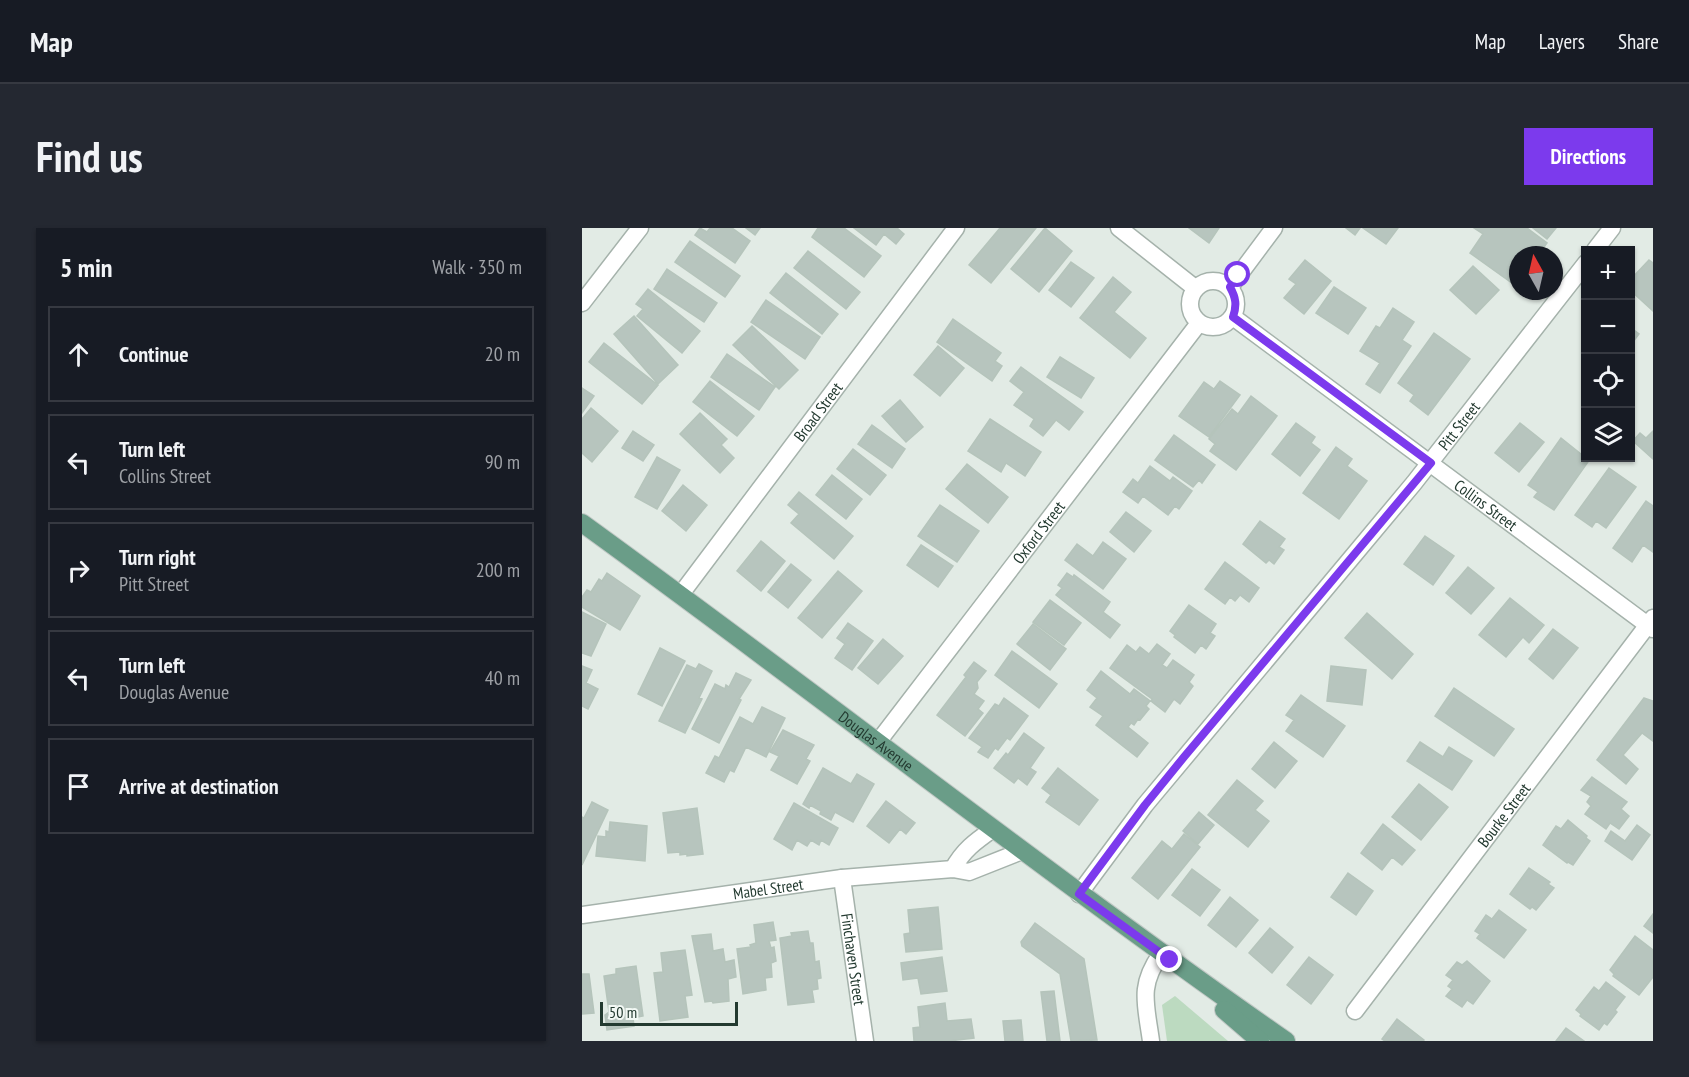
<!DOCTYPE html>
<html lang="en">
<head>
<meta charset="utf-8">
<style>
	:root { --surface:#171b24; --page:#242831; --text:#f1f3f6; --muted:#9ea1a6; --line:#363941; --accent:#7c3aed }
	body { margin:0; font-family:"PT Sans Narrow",sans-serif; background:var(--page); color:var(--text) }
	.controls { position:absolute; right:18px; top:18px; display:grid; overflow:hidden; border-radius:0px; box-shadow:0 2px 4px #0004 }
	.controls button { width:54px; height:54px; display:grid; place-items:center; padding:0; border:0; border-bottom:2px solid var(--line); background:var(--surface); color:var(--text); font:30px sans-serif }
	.compass { position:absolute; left:927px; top:18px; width:54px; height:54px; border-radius:50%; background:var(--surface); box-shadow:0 2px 4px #0004; rotate:352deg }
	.scale { position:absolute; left:18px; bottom:15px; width:138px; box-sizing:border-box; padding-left:6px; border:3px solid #233a30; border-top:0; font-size:16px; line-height:21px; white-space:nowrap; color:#233a30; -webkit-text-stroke:4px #f2f8f4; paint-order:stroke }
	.stop { position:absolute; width:18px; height:18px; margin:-14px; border:4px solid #7c3aed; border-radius:50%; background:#fff }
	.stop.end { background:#7c3aed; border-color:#fff; box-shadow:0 2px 6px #0008 }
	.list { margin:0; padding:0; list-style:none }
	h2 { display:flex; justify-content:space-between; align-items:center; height:78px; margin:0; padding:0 24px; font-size:26px }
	h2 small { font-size:20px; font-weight:400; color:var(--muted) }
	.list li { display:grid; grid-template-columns:39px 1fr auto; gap:18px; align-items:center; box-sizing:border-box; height:96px; margin:0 12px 12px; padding:0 12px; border:2px solid var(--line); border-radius:0px }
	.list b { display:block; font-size:22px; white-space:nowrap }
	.list p { margin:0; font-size:20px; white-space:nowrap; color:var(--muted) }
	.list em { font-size:20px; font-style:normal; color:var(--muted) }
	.icon { flex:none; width:33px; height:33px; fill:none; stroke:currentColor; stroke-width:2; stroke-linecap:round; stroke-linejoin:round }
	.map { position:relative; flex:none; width:1071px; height:813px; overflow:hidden; border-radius:0px }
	header { display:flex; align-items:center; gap:36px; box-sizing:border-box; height:84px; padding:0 30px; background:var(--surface); border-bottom:2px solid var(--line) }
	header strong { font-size:28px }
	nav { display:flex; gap:33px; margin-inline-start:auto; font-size:21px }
	.intro { display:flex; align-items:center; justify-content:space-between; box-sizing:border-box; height:144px; padding:0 36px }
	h1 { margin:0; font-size:42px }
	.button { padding:15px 27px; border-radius:0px; background:var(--accent); color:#fff; font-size:21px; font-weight:700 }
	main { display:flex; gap:36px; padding:0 36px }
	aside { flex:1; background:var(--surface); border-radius:0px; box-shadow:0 2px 4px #0004 }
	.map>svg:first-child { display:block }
	.green { fill:#bcdac0 }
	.building { fill:#b7c5be; stroke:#b5c4bb; stroke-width:1.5 }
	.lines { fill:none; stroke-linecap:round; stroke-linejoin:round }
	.street-casing { stroke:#a5b2ab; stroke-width:19 }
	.primary-casing { stroke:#c1c8c5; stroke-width:20 }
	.street { stroke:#fff; stroke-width:16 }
	.primary { stroke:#6a9d88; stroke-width:18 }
	.route { stroke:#7c3aed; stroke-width:8 }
	.labels { text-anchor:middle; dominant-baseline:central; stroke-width:4.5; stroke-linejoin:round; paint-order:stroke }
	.street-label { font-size:16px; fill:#233a30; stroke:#f2f8f4 }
</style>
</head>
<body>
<header>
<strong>Map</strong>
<nav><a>Map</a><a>Layers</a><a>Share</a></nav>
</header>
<div class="intro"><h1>Find us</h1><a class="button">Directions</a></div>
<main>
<aside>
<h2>5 min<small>Walk · 350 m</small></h2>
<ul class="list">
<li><svg class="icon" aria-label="ahead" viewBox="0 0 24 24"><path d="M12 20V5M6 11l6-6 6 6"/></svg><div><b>Continue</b></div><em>20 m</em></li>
<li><svg class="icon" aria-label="left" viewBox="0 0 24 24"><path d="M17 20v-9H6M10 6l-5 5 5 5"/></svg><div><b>Turn left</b><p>Collins Street</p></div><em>90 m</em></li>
<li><svg class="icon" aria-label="right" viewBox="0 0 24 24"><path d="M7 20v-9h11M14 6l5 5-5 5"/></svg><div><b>Turn right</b><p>Pitt Street</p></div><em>200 m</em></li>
<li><svg class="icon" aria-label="left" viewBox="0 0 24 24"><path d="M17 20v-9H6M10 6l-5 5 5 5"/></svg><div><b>Turn left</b><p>Douglas Avenue</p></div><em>40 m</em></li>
<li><svg class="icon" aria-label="arrive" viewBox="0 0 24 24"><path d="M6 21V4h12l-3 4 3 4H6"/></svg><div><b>Arrive at destination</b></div></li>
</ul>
</aside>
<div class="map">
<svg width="1071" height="813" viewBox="0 0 1071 813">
	<rect width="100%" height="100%" fill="#e2ebe5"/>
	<!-- green -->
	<path class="green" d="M593,768L646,813H585L580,777Z"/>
	<!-- building -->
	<path class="building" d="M118,0L125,4L128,0H150L168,13L153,35L113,7Z
		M164,0H178L173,7Z
		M236,0H262L299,28L282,49L230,9Z
		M272,0H315L322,6L314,16L302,6L294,17Z
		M418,0H454L409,55L387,37Z
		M463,0L490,23L457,64L429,41Z
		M607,0H637L627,15Z
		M764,0H778L773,7Z
		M781,0H816L804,16Z
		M892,0H945L965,15L956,27H936V55L934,58L888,25L901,6Z
		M951,0H974L965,11Z
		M108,13L158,48L143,69L93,34Z
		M226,23L278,64L264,81L212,40Z
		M723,32L749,53L722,86L702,70L714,56L707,51Z
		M1067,32L1071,35V83L1048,62V52Z
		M489,34L512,50L489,79L467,62Z
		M891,38L917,62L894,86L868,62Z
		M85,41L135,75L122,94L72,61Z
		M204,45L256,86L240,106L188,65Z
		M531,49L549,64L532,84L564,110L548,130L498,90Z
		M752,59L784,80L766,106L734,85Z
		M66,61L118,103L100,125L55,88L61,81L54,76Z
		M184,72L238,109L223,131L169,94Z
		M811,80L832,94L820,112L829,118L798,165L784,156L798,135L778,123L794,98L798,100Z
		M52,88L96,137L76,156L32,106Z
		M371,91L419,125L413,133L420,138L410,153L355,114Z
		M170,98L216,142L197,161L151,117Z
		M1048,99L1057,106L1048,118Z
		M852,105L888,131L846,187L828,173L832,167L816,155Z
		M22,115L76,157L60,176L7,134Z
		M356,118L382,140L358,168L332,147Z
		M145,126L193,159L177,182L129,149Z
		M478,129L512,150L499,170L465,149Z
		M439,139L501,184L487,202L474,192L461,208L448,198L452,191L432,177L442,164L428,153Z
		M128,153L172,188L155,208L111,174Z
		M638,153L658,167L627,209L597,188L622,154L632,161Z
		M0,160L12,168L0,185Z
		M669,168L695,188L654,242L628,223L633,216L627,211L650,181L656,186Z
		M318,172L341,199L324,214L300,188Z
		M9,180L36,203L10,234L0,225V191Z
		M118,185L145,211L139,217L152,230L138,245L98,206Z
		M408,191L459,224L443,248L424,235L419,244L386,223Z
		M714,195L733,209L729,215L738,222L718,248L690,226Z
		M938,195L962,214L937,244L913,225Z
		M290,197L323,221L310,240L276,216Z
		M51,203L72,217L61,233L40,220Z
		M1071,203V231L1051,213L1058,205L1064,210Z
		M592,207L633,237L620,255L617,252L611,259L573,232Z
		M979,210L1004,230L1008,231L972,282L952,269L956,264L946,257Z
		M754,219L770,231L765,238L785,253L757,291L721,265Z
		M271,221L304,247L288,267L255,241Z
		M75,229L98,242L75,281L53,269Z
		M385,236L426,269L406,295L364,261Z
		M568,238L588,253L591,249L610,263L597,281L593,278L586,287L561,268L556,275L541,264L551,251L556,255Z
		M1027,240L1054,259L1024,300L1014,293L1010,299L993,287Z
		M250,247L280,271L264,291L234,267Z
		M101,257L125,277L104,303L80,283Z
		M217,264L271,308L252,331L209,295L217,286L206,277Z
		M1064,273L1071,278V324L1061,317L1050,334L1031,320Z
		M358,277L397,303L375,334L336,308Z
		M544,284L569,303L552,324L528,304Z
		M678,293L703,311L697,319L702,322L692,336L687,332L684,335L661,316Z
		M843,308L872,328L851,357L822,336Z
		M179,313L203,333L179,363L155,343Z
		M521,314L544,331L521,361L483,332L495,316L511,328Z
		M339,317L371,338L356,359L325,337Z
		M643,334L677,360L667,374L658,367L653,373L648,369L643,376L623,361Z
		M209,336L229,352L206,380L186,364Z
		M886,339L912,360L889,386L864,365Z
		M256,343L280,363L240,410L216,390Z
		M25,345L58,368L38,402L0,379V369L5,362L9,364L17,351L20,353Z
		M485,345L491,349L492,347L528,374L521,384L538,397L528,410L474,367L480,360L476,357Z
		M928,370L962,397L947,415L941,409L924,429L897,407Z
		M468,372L499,395L482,417L451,394Z
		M607,377L634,396L628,405L633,408L624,421L619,417L613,425L592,409L593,407L588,403Z
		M0,384L24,396L9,428L0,425Z
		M785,385L831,426L810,451L763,410Z
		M266,395L291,413L270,442L253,430L263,416L255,410Z
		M451,396L484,421L468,442L435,416Z
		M971,401L996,420L971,451L947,431Z
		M301,411L321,428L296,456L276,440Z
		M575,416L588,426L580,437L585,440L591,432L612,447L607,454L611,458L598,476L592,471L583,484L569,473L570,471L528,440L545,417L554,424L558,419L567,426Z
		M78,420L103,433L80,478L56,466Z
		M430,423L475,456L457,480L413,447Z
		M392,434L404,443L395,454L396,460L392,466L402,473L396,481L401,485L383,508L355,487L384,449L382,447Z
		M117,436L130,443L117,470L120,471L103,505L77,493L105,437L114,441Z
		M0,438L10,442L4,455L16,461L6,481L0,478Z
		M749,438L784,442L780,477L745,473Z
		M519,443L548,466L552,461L568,473L564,478L567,481L558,492L556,491L552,497L549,495L546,499L566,515L555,529L514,497L521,488L508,479L515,470L505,462Z
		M154,445L169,452L157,471L159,472L137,515L110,501L133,456L143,461L144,457L147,459Z
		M872,460L932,501L912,528L853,488Z
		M719,467L763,498L741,529L704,503L712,492L704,487Z
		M422,470L446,488L428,512L425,510L416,522L413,520L406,530L396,524L400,519L387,510L413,476L417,478Z
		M1062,470L1071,473V513L1060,505L1041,527L1056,541L1044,556L1015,532Z
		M180,479L203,490L184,529L164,519L152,544L148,542L142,554L124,545L133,528L137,530L158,489L171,496Z
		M201,502L232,517L224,531L228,533L215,556L189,542L197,528L188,524Z
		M442,505L462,520L448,540L454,544L445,557L436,550L432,555L412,540L424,525L426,527Z
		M692,514L715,533L693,560L670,541Z
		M838,514L861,529L867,519L890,533L870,562L825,533Z
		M241,540L269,556L275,546L292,556L271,594L253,584L249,592L238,586L239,583L228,577L227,580L221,576Z
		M476,540L516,572L497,597L464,574L469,567L460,560Z
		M1010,549L1045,574L1039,581L1047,588L1037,601L1028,595L1024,601L1003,586L1009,578L1005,574L1009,568L999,562Z
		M655,552L681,573L673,582L687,593L666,619L626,587Z
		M837,556L866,579L839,612L810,589Z
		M304,573L333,595L324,606L318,601L307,615L285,598Z
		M10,574L26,582L0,637V589L2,590Z
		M212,575L256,600L247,617L239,612L237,617L229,612L225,618L215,612L210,622L192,611Z
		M115,580L121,626L105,628V626L98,627V624L86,625L81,585Z
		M617,584L632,597L616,616L601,603Z
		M986,592L1005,608L1004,610L1008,613L991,637L986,634L985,635L961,617L974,598L979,601Z
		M28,594L65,598L63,633L14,628L16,608L24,609V603L27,604Z
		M801,596L833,622L820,637L810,629L800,642L779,625Z
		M1055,597L1068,607L1050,632L1023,613L1029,603L1043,613Z
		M602,606L618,619L576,671L550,650L580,613L590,621Z
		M947,640L968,654L966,656L972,660L954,682L950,679L948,681L928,666Z
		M610,641L638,662L618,688L590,667Z
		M766,645L791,663L774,687L749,669Z
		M648,669L676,692L654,719L626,697Z
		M356,679L360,721L324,724L322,706L328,705L326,682Z
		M917,682L944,702L922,730L895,710L898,706L893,703L904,687L910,691Z
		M1071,686V705L1062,698Z
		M191,694L194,712L187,713L189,720L192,719L194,733L189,735L190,749L183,750L184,762L161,766L155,721L169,719L168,717L174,715L172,697Z
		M453,695L502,731L515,812L489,813L478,746L440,718L439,714Z
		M688,700L711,719L690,745L667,725Z
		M226,703L228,715H231L233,734L237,733L239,750L235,751L236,761L230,762L232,774L206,777L198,710L210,708L209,705Z
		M129,706L131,723L141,721L143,734L152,732L154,749L146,751L147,773L131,775L130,773L123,774L110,708Z
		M1053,708L1071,722V749L1057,767L1031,748L1032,746L1028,742Z
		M103,722L110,767L103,768L106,789L78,793L72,745L81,744L79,725Z
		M360,729L365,763L339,766L336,750L321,752L319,735Z
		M727,729L751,747L729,776L705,757Z
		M885,733L908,753L891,776L885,772L880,779L864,768L870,761L866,758L871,752L864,747L875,734L880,737Z
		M54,738L61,788L51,790L52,798L25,802L23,787L27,784L22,748L34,746V741Z
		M0,746H7L12,785L0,786Z
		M1024,754L1043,769L1033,782L1035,784L1025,797L1022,795L1017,802L998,788L999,786L994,782L1012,759L1017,763Z
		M472,763L478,813H465L459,764Z
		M363,775L365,793L389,791L392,810L367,813H332L331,800L338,799L336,779Z
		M815,791L842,812L841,813H803L800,811Z
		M439,792L441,813H423L421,793Z
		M984,800L1002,813H974Z"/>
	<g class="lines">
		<defs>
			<g id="street">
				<path d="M537,0L613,60"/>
				<path d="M1013,22L1030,0"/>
				<circle cx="631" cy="76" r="23"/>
				<path d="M648,59L692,0"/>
				<path d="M0,75L58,0"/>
				<path id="s1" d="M651,89L1071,401"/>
				<path id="s2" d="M99,366L374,0"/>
				<path id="s3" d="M296,514L617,95"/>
				<path d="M371,641C381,622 394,613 411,601"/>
				<path id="s4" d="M260,650L283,813"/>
				<path id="s5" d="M497,666L563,577L832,255L1004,35"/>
				<path id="s6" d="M0,687L260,650L371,641L387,644L440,623"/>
				<path id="s7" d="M773,783L1071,390"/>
				<path d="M569,813C564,776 556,758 579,726"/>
			</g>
			<g id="primary">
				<path id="s8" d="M0,295C236,466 465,646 704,813"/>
				<path d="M642,782L678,813"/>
			</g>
		</defs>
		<!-- street casing -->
		<use href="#street" class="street-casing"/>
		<!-- primary casing -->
		<use href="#primary" class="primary-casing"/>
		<!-- street -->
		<use href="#street" class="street"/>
		<!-- primary -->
		<use href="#primary" class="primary"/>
	</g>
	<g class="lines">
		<!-- route -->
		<path class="route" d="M588,732L497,666L563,577L602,529L849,235L651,89C655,77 654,70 648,59L656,47"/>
	</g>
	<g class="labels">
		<!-- street labels -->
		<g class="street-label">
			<text stroke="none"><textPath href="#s2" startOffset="228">Broad Street</textPath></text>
			<text stroke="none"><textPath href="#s5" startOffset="603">Pitt Street</textPath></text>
			<text stroke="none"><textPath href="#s1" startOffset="315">Collins Street</textPath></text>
			<text stroke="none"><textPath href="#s3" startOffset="264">Oxford Street</textPath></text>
			<text stroke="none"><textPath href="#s8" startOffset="366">Douglas Avenue</textPath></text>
			<text stroke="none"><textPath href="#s7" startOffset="246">Bourke Street</textPath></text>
			<text stroke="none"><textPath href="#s6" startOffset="188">Mabel Street</textPath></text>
			<text stroke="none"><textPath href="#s4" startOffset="82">Finchaven Street</textPath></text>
		</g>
	</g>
</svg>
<div class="controls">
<button>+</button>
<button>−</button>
<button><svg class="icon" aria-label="locate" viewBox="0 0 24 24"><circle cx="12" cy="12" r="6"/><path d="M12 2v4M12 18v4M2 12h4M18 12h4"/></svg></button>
<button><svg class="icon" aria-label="layers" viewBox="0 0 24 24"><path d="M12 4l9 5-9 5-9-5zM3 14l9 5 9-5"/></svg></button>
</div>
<svg class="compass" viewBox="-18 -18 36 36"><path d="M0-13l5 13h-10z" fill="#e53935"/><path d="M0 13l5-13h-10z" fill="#9ea1a6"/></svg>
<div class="scale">50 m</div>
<div class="stop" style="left:656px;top:47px"></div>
<div class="stop end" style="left:588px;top:732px"></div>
</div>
</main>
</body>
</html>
